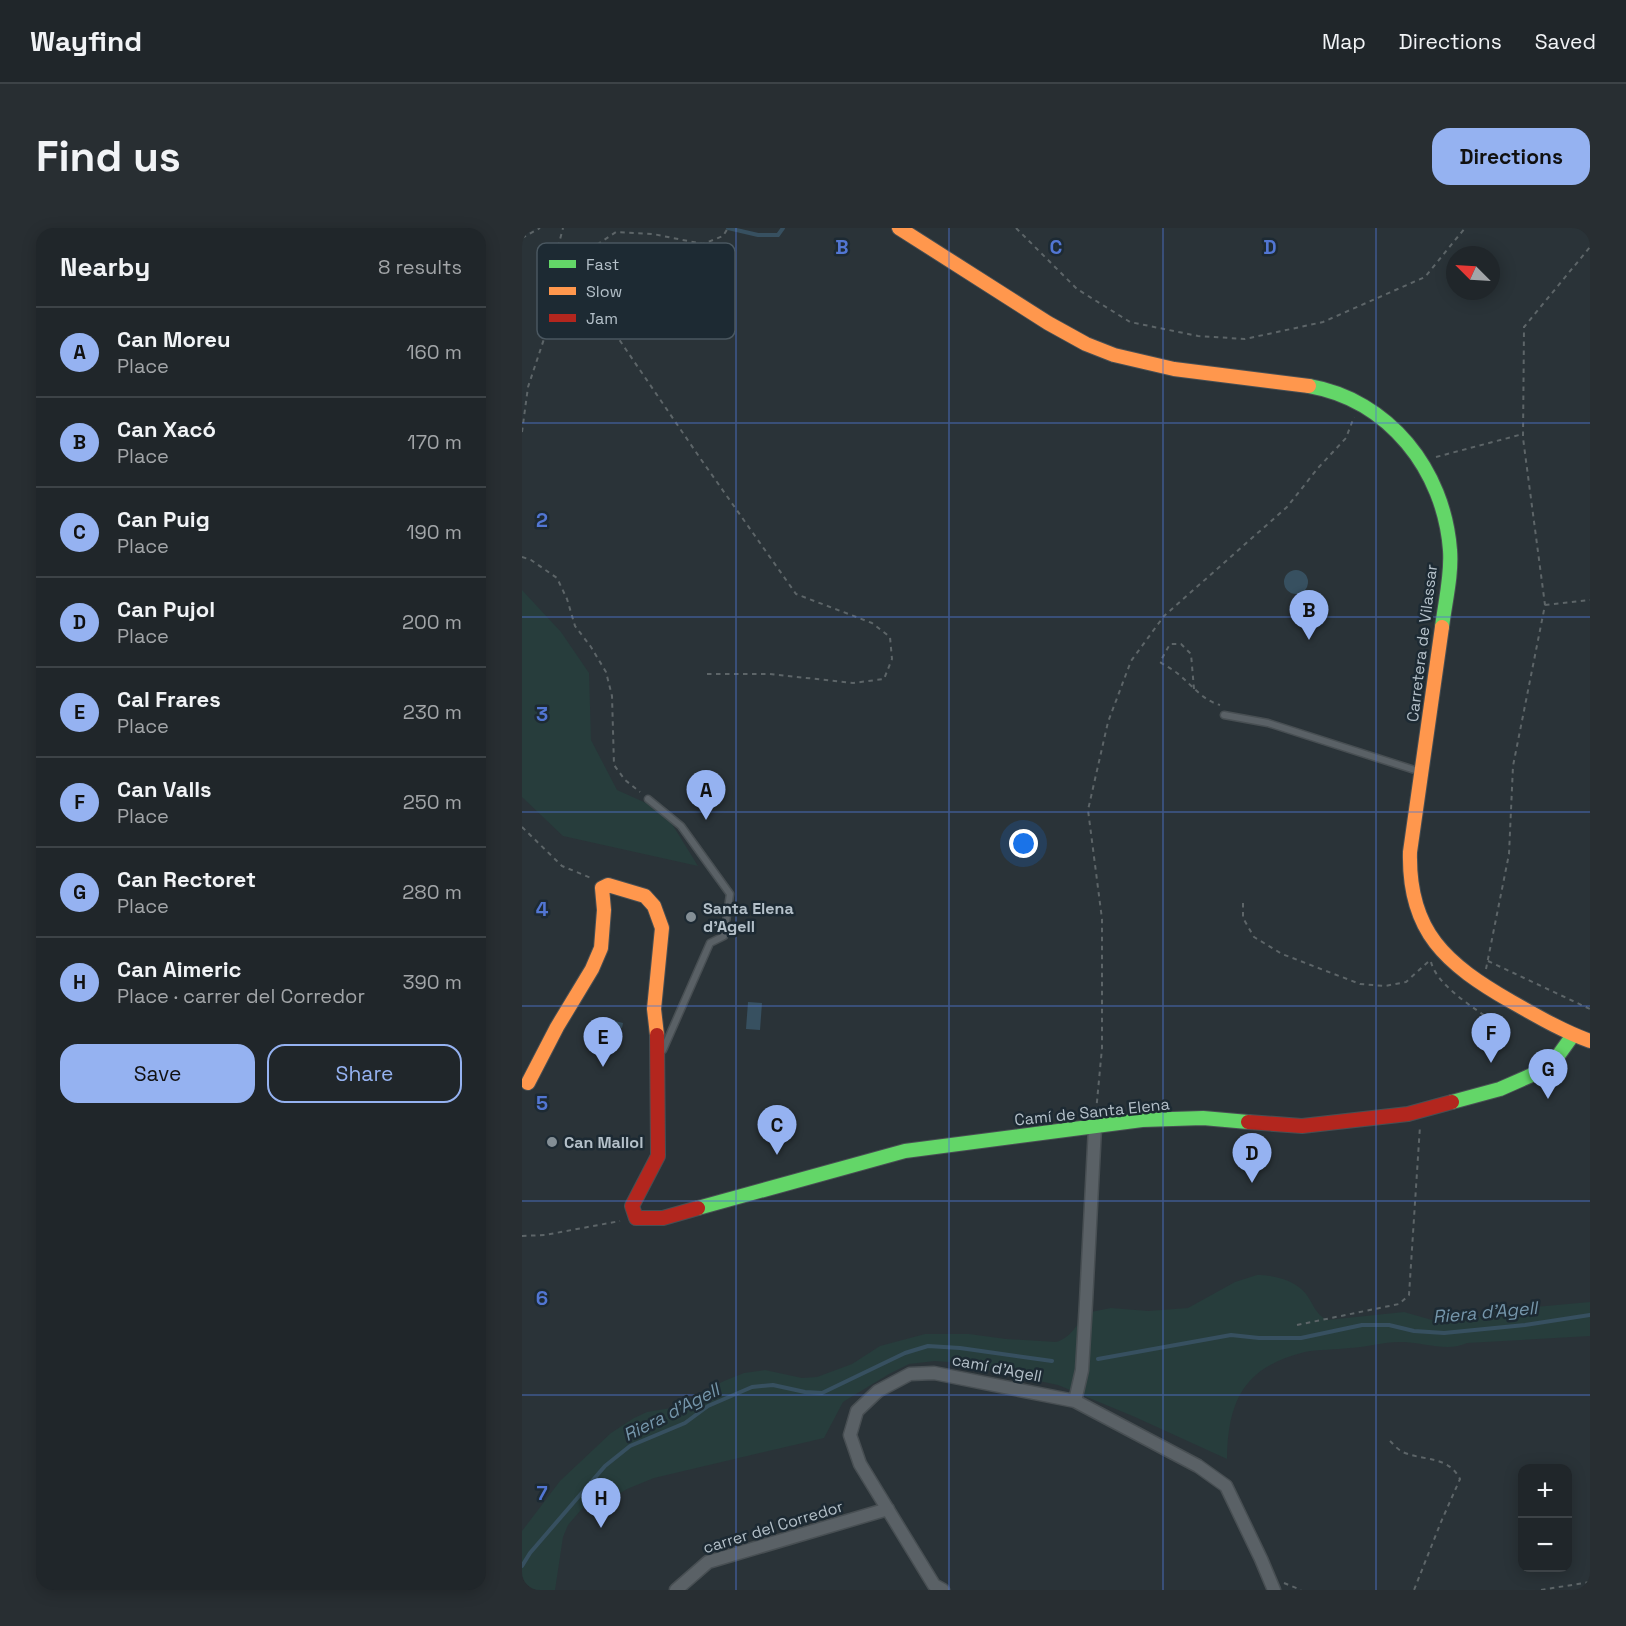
<!DOCTYPE html>
<html lang="en">
<head>
<meta charset="utf-8">
<style>
	:root { --surface:#20262a; --page:#282e32; --text:#f1f3f6; --muted:#a2a5a8; --line:#3d4347; --accent:#95b2f1 }
	body { margin:0; font-family:"Space Grotesk",sans-serif; background:var(--page); color:var(--text) }
	.controls { position:absolute; right:18px; bottom:18px; display:grid; overflow:hidden; border-radius:12px; box-shadow:0 3px 15px #0003 }
	.controls button { width:54px; height:54px; display:grid; place-items:center; padding:0; border:0; border-bottom:2px solid var(--line); background:var(--surface); color:var(--text); font:30px sans-serif }
	.compass { position:absolute; left:924px; top:18px; width:54px; height:54px; border-radius:50%; background:var(--surface); box-shadow:0 3px 15px #0003; rotate:294deg }
	.you { position:absolute; left:502px; top:616px; width:21px; height:21px; margin:-15px; border:4px solid #fff; border-radius:50%; background:#1a73e8; box-shadow:0 0 0 9px #1a73e833 }
	.badge { display:grid; place-items:center; width:39px; height:39px; border-radius:50%; background:var(--accent); color:#111; font-size:20px; font-weight:700 }
	.pin { position:absolute; translate:-50% -50px; filter:drop-shadow(0 2px 3px #0008) }
	.pin::after { content:''; position:absolute; top:32px; width:21px; height:18px; background:inherit; clip-path:polygon(0 0,100% 0,50% 100%) }
	.list { margin:0; padding:0; list-style:none }
	h2 { display:flex; justify-content:space-between; align-items:center; height:78px; margin:0; padding:0 24px; font-size:26px }
	h2 small { font-size:20px; font-weight:400; color:var(--muted) }
	.list li { display:grid; grid-template-columns:39px 1fr auto; gap:18px; align-items:center; box-sizing:border-box; height:90px; padding:0 24px; border-top:2px solid var(--line) }
	.list b { display:block; font-size:22px; white-space:nowrap }
	.list p { margin:0; font-size:20px; white-space:nowrap; color:var(--muted) }
	.list em { font-size:20px; font-style:normal; color:var(--muted) }
	.actions { display:flex; gap:12px; padding:18px 24px }
	.actions a { flex:1; padding:14px 0; border:2px solid var(--accent); border-radius:18px; text-align:center; font-size:21px; color:var(--accent) }
	.actions .main { background:var(--accent); color:#111 }
	.map { position:relative; flex:none; width:1068px; height:1362px; overflow:hidden; border-radius:18px }
	header { display:flex; align-items:center; gap:36px; box-sizing:border-box; height:84px; padding:0 30px; background:var(--surface); border-bottom:2px solid var(--line) }
	header strong { font-size:28px }
	nav { display:flex; gap:33px; margin-inline-start:auto; font-size:21px }
	.intro { display:flex; align-items:center; justify-content:space-between; box-sizing:border-box; height:144px; padding:0 36px }
	h1 { margin:0; font-size:42px }
	.button { padding:15px 27px; border-radius:18px; background:var(--accent); color:#111; font-size:21px; font-weight:700 }
	main { display:flex; gap:36px; padding:0 36px }
	aside { flex:1; background:var(--surface); border-radius:18px; box-shadow:0 3px 15px #0003 }
	.map>svg:first-child { display:block }
	.green { fill:#273d3c }
	.water { fill:#375060 }
	.lines { fill:none; stroke-linecap:round; stroke-linejoin:round }
	.stream { stroke:#375060; stroke-width:4 }
	.lane-casing { stroke:#484f53; stroke-width:9 }
	.street-casing { stroke:#484f53; stroke-width:15 }
	.fast-casing { stroke:#484f53; stroke-width:16 }
	.slow-casing { stroke:#484f53; stroke-width:16 }
	.jam-casing { stroke:#484f53; stroke-width:16 }
	.path { stroke:#5d6568; stroke-width:2; stroke-dasharray:4.5 4.5; stroke-linecap:butt }
	.lane { stroke:#5a6166; stroke-width:6 }
	.street { stroke:#5a6166; stroke-width:12 }
	.fast { stroke:#63d668; stroke-width:14 }
	.slow { stroke:#ff974d; stroke-width:14 }
	.jam { stroke:#b3261e; stroke-width:14 }
	.grid { fill:none; stroke:#5276d3; stroke-width:1.5; stroke-opacity:0.55 }
	.poi-dot { fill:#848f96; stroke:#1d2a33; stroke-width:2 }
	.labels { text-anchor:middle; dominant-baseline:central; stroke-width:5; stroke-linejoin:round; paint-order:stroke }
	.street-label { font-size:16px; fill:#b4c0c9; stroke:#1d2a33 }
	.poi-label { font-size:16px; font-weight:bold; fill:#b4c0c9; stroke:#1d2a33; text-anchor:start }
	.water-label { font-size:18px; font-style:italic; fill:#7596ab; stroke:#1d2a33 }
	.key { fill:#1d2a33; stroke:#4a5760; stroke-width:1.5 }
	.key-label { font-size:16px; fill:#b4c0c9 }
	.grid-label { font-size:20px; text-anchor:middle; font-weight:bold; fill:#5276d3; stroke:#1d2a33; stroke-width:5; stroke-linejoin:round; paint-order:stroke }
</style>
</head>
<body>
<header>
<strong>Wayfind</strong>
<nav><a>Map</a><a>Directions</a><a>Saved</a></nav>
</header>
<div class="intro"><h1>Find us</h1><a class="button">Directions</a></div>
<main>
<aside>
<h2>Nearby<small>8 results</small></h2>
<ul class="list">
<li><span class="badge">A</span><div><b>Can Moreu</b><p>Place</p></div><em>160 m</em></li>
<li><span class="badge">B</span><div><b>Can Xacó</b><p>Place</p></div><em>170 m</em></li>
<li><span class="badge">C</span><div><b>Can Puig</b><p>Place</p></div><em>190 m</em></li>
<li><span class="badge">D</span><div><b>Can Pujol</b><p>Place</p></div><em>200 m</em></li>
<li><span class="badge">E</span><div><b>Cal Frares</b><p>Place</p></div><em>230 m</em></li>
<li><span class="badge">F</span><div><b>Can Valls</b><p>Place</p></div><em>250 m</em></li>
<li><span class="badge">G</span><div><b>Can Rectoret</b><p>Place</p></div><em>280 m</em></li>
<li><span class="badge">H</span><div><b>Can Aimeric</b><p>Place · carrer del Corredor</p></div><em>390 m</em></li>
</ul>
<div class="actions"><a class="main">Save</a><a>Share</a></div>
</aside>
<div class="map">
<svg width="1068" height="1362" viewBox="0 0 1068 1362">
	<rect width="100%" height="100%" fill="#2a3338"/>
	<!-- green -->
	<path class="green" d="M0,362L39,404L67,445L69,512L95,562L142,583L176,638L41,608L0,569Z
		M735,1047C752,1047 773,1052 784,1066C791,1075 793,1086 805,1092L882,1084L910,1092L933,1095L990,1081L1068,1074V1108L945,1115C927,1124 902,1115 882,1114C864,1113 846,1119 828,1120C813,1122 797,1121 783,1124C722,1139 706,1172 705,1231L613,1189L536,1157L426,1134L413,1133L387,1136L367,1146L321,1174L302,1210L132,1250L105,1261L82,1275L64,1276L46,1297L41,1309L33,1362H0V1303L38,1253L89,1205L112,1190L125,1184L149,1180L202,1153L222,1145L243,1142L280,1150L295,1149L330,1136L358,1118L403,1106H447L484,1111L534,1114C549,1110 555,1096 564,1085L589,1080L626,1083L666,1080L713,1054Z"/>
	<!-- water -->
	<path class="water" d="M762 354a12 12 0 1 1 24 0a12 12 0 1 1-24 0Z
		M226,774L240,775L238,802L224,801Z
		M81,790L101,795L100,800L96,799L95,802L79,798Z"/>
	<g class="lines">
		<!-- stream -->
		<path class="stream" d="M206,0L236,7H256L261,0
			M576,1131L709,1107L737,1110H779L840,1097H867L892,1103L922,1105L1003,1097L1068,1087
			M0,1338L8,1325L83,1238L108,1218L163,1195L186,1178L230,1159L251,1157L283,1164L300,1165L383,1125L406,1118L438,1120L530,1133"/>
		<defs>
			<path id="lane" d="M702,487L746,495L899,544
				M126,571L159,598L208,666L202,708L188,715L141,822"/>
			<path id="street" d="M553,1173L676,1238L704,1258L739,1331L752,1362
				M154,1362L186,1334L366,1281
				M421,1362L412,1357L338,1236L328,1207L335,1183L356,1163L388,1146L412,1145L553,1173L560,1142L564,1074L573,899"/>
			<path id="fast" d="M787,158C867,172 922,242 928,322C930,347 923,374 920,399
				M930,874L978,861L1028,839L1051,807
				M176,980L383,923L620,892L681,890L726,894"/>
			<path id="slow" d="M377,0L526,95L564,116L592,127L652,141L787,158
				M920,399L888,624C886,704 924,736 990,774C1015,788 1040,803 1068,813
				M6,855L35,799L70,741L79,720L82,682L80,660L86,657L123,668L132,678L140,700L132,781L135,807"/>
			<path id="jam" d="M135,807L136,928L110,978L114,990H141L176,980
				M726,894L780,898L886,886L930,874"/>
		</defs>
		<!-- lane casing -->
		<use href="#lane" class="lane-casing"/>
		<!-- street casing -->
		<use href="#street" class="street-casing"/>
		<!-- fast casing -->
		<use href="#fast" class="fast-casing"/>
		<!-- slow casing -->
		<use href="#slow" class="slow-casing"/>
		<!-- jam casing -->
		<use href="#jam" class="jam-casing"/>
		<!-- path -->
		<path class="path" d="M494,0L555,61L608,94L676,108L723,111L801,94L903,49L943,0
			M0,10L18,0
			M0,204L6,159L23,108L36,19L41,0
			M914,229L1001,206
			M0,329L9,332L35,350L45,371L53,398L69,419L84,444L90,468L92,537L103,552L118,564
			M1023,377L1068,372
			M185,446H248L331,455L362,451L370,431L368,409L350,395L274,366L178,230L92,104L69,50L73,18L94,4L131,6L181,16L201,8L206,0
			M672,461L669,426L659,416H648L638,434C644,438 650,441 655,445C670,457 680,472 698,477
			M0,599L40,638L69,650
			M721,675V690L732,709L760,726L838,756L863,758L884,754L907,733
			M966,733L1068,781
			M909,734C915,758 954,781 973,795
			M964,741L987,626L991,538L1023,377L1001,210L1002,99L1068,19
			M574,884L580,820V691L566,582L586,494L609,433L642,388L765,279L796,240L824,210L832,189
			M0,1008L23,1007L98,993
			M775,1097L877,1076L887,1067L898,898
			M868,1213C872,1217 877,1223 883,1225C904,1233 926,1228 938,1251L919,1294L892,1362
			M762,1355L779,1362
			M1019,1362L1068,1354"/>
		<!-- lane -->
		<use href="#lane" class="lane"/>
		<!-- street -->
		<use href="#street" class="street"/>
		<!-- fast -->
		<use href="#fast" class="fast"/>
		<!-- slow -->
		<use href="#slow" class="slow"/>
		<!-- jam -->
		<use href="#jam" class="jam"/>
	</g>
	<!-- grid -->
	<path class="grid" d="M214,0V1362M427,0V1362M641,0V1362M854,0V1362M0,195H1068M0,389H1068M0,584H1068M0,778H1068M0,973H1068M0,1167H1068"/>
	<!-- markers -->
	<g class="poi-dot">
		<circle cx="169" cy="689" r="6"/>
		<circle cx="30" cy="914" r="6"/>
	</g>
	<g class="labels">
		<!-- street labels -->
		<g class="street-label">
			<text transform="translate(900 415) rotate(-83)">Carretera de Vilassar</text>
			<text transform="translate(570 884) rotate(-6)">Camí de Santa Elena</text>
			<text transform="translate(475 1140) rotate(11)">camí d'Agell</text>
			<text transform="translate(251 1299) rotate(-17)">carrer del Corredor</text>
		</g>
		<!-- poi labels -->
		<g class="poi-label">
			<text x="181" y="680">Santa Elena<tspan x="181" dy="18">d'Agell</tspan></text>
			<text x="42" y="914">Can Mallol</text>
		</g>
		<!-- water labels -->
		<g class="water-label">
			<text transform="translate(963 1084) rotate(-5)">Riera d'Agell</text>
			<text transform="translate(149 1184) rotate(-27)">Riera d'Agell</text>
		</g>
	</g>
	<!-- legend -->
	<rect x="15" y="15" width="198" height="96" rx="9" class="key"/>
	<rect x="27" y="32" width="27" height="8" fill="#63d668"/>
	<rect x="27" y="59" width="27" height="8" fill="#ff974d"/>
	<rect x="27" y="86" width="27" height="8" fill="#b3261e"/>
	<g class="key-label">
		<text x="64" y="42">Fast</text>
		<text x="64" y="69">Slow</text>
		<text x="64" y="96">Jam</text>
	</g>
	<g class="grid-label">
		<text x="320" y="26">B</text>
		<text x="534" y="26">C</text>
		<text x="748" y="26">D</text>
		<text x="20" y="299">2</text>
		<text x="20" y="493">3</text>
		<text x="20" y="688">4</text>
		<text x="20" y="882">5</text>
		<text x="20" y="1077">6</text>
		<text x="20" y="1272">7</text>
	</g>
</svg>
<div class="controls">
<button>+</button>
<button>−</button>
</div>
<svg class="compass" viewBox="-18 -18 36 36"><path d="M0-13l5 13h-10z" fill="#e53935"/><path d="M0 13l5-13h-10z" fill="#a2a5a8"/></svg>
<div class="you"></div>
<div class="pin badge" style="left:184px;top:592px">A</div>
<div class="pin badge" style="left:787px;top:412px">B</div>
<div class="pin badge" style="left:255px;top:927px">C</div>
<div class="pin badge" style="left:730px;top:955px">D</div>
<div class="pin badge" style="left:81px;top:839px">E</div>
<div class="pin badge" style="left:969px;top:835px">F</div>
<div class="pin badge" style="left:1026px;top:871px">G</div>
<div class="pin badge" style="left:79px;top:1300px">H</div>
</div>
</main>
</body>
</html>
